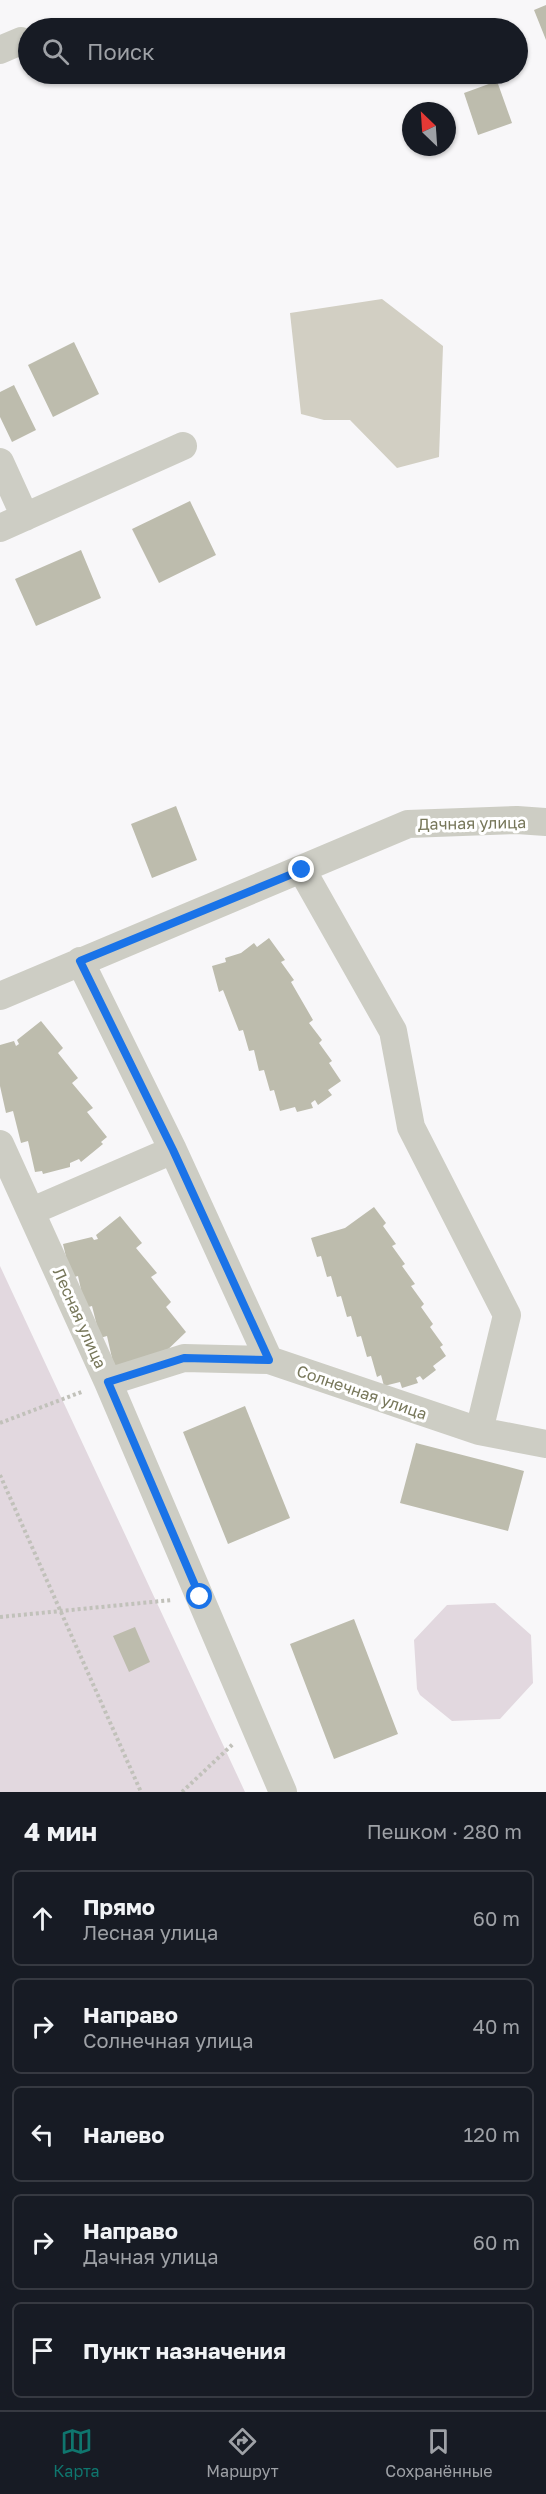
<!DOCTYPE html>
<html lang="ru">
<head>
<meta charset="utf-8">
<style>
	:root { --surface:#171b24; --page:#20242c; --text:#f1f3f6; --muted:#9ea1a6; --line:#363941; --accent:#0f766e }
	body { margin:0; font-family:"Golos Text",sans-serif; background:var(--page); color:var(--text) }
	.compass { position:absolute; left:402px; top:102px; width:54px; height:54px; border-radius:50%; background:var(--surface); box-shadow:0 2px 4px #0004; rotate:335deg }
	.stop { position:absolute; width:18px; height:18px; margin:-14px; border:4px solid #1a73e8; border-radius:50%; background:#fff }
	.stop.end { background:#1a73e8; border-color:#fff; box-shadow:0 2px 6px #0008 }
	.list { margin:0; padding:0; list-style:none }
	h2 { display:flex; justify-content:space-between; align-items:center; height:78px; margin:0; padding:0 24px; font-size:26px }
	h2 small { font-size:20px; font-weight:400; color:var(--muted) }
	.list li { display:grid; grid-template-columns:39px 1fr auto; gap:18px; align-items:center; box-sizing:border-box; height:96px; margin:0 12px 12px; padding:0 12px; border:2px solid var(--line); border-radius:9px }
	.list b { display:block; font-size:22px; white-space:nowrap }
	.list p { margin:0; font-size:20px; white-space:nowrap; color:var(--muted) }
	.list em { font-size:20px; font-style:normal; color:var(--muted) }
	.icon { flex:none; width:33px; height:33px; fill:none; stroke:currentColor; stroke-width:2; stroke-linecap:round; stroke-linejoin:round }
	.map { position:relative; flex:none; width:546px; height:1792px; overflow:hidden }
	.search { position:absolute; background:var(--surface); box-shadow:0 2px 4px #0004; left:18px; right:18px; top:18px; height:66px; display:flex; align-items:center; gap:15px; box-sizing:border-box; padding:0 21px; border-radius:33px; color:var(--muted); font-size:22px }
	.sheet { height:618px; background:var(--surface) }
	nav { display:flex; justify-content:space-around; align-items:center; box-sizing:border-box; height:84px; border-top:2px solid var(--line); background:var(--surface); font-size:16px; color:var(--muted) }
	nav a { display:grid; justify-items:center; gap:3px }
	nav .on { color:var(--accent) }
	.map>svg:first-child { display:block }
	.green { fill:#e2d8df }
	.water { fill:#d2cfc3 }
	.building { fill:#bdbcad }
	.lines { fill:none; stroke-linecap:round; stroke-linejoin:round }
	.path { stroke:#c1c1ba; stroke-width:4; stroke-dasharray:3 3; stroke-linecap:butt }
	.minor { stroke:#cdcdc4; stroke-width:28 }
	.route { stroke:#1a73e8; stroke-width:8 }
	.labels { text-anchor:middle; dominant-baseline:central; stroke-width:6; stroke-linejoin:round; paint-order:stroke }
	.street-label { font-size:16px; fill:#77775a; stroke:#fff }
</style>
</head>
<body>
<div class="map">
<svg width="546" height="1792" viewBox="0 0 546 1792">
	<rect width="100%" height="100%" fill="#f8f7f9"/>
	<!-- green -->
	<path class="green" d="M0,1266L245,1792H0Z
		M495,1603L531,1635L533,1683L500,1719L452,1721L420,1695L417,1689L414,1640L447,1605Z"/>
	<!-- water -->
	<path class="water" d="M382,299L443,346L439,457L397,468L350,420H324L301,414L290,313Z"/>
	<!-- building -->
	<path class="building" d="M546,5V40L534,10Z
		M497,81L512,123L478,135L464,93Z
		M74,342L99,394L53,417L28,365Z
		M14,385L36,430L12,442L0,417V392Z
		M190,501L216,555L159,583L132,529Z
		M81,550L101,598L36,626L15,579Z
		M176,806L197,860L152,878L131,824Z
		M269,938L285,960L281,962L294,980L291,982L313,1020L309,1023L322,1040L319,1043L332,1061L329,1063L341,1081L328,1090L332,1095L318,1105L315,1100L311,1103L313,1108L297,1112L295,1107L280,1111L274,1090L270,1091L264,1070L259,1071L254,1050L249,1051L243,1030L239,1031L223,990L219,992L212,966L226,962L225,958L241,953L254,943L257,947Z
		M41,1021L63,1048L58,1053L78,1078L72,1083L93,1108L87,1112L107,1137L101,1142L103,1144L81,1162L79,1159L70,1163V1167L43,1174L42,1171L35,1172L28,1141L21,1143L13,1111L6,1113L0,1086V1045L14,1041L16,1046L19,1044L17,1040Z
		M374,1207L386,1223L383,1226L396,1244L392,1246L405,1264L402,1266L415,1284L411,1286L424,1304L421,1307L433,1324L430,1327L443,1345L440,1347L446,1356L433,1366L436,1370L423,1380L420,1376L416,1378L418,1383L402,1388L400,1382L384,1386L381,1375L377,1377L371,1356L367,1357L361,1336L357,1337L351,1316L347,1317L341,1296L337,1297L331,1276L327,1277L321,1256L317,1257L311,1238L345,1228Z
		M120,1216L142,1243L136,1248L157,1273L151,1277L171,1302L166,1307L186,1332L160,1357L114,1367L107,1336L100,1338L92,1306L85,1308L78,1276L71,1278L63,1244L92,1237L94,1240L98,1239L96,1235Z
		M245,1406L290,1518L228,1544L183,1432Z
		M416,1443L524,1471L508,1531L400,1503Z
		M354,1619L398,1734L334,1759L290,1644Z
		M135,1627L150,1662L129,1672L113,1636Z"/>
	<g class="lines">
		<!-- path -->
		<path class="path" d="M0,1423L84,1391
			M0,1475L141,1792
			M0,1617L172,1600
			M182,1792L234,1743"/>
		<!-- minor -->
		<path class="minor" d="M0,50L21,41
			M0,462L25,517
			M0,528L183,446
			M302,870L393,1031L411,1127L507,1315L479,1431
			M80,961L173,1150L269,1360
			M0,996L408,824L517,820L546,822
			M0,1144L108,1382L283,1792
			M32,1211L173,1150
			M108,1382L184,1358L269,1360L479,1431L546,1444"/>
	</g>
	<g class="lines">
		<!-- route -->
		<path class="route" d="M200,1597L108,1382L184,1358L269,1360L173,1150L80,961L302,870"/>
	</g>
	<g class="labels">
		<!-- street labels -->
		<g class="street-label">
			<text transform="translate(472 823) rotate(-1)">Дачная улица</text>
			<text transform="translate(80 1318) rotate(66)">Лесная улица</text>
			<text transform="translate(362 1392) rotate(19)">Солнечная улица</text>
		</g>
	</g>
</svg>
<svg class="compass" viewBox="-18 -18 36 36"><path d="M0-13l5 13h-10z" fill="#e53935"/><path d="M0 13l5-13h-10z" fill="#9ea1a6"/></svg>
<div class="stop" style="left:200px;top:1597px"></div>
<div class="stop end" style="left:302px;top:870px"></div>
<div class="search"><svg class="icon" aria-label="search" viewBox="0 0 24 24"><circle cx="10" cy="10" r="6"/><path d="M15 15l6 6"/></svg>Поиск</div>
</div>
<section class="sheet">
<h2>4 мин<small>Пешком · 280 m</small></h2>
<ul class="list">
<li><svg class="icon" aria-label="ahead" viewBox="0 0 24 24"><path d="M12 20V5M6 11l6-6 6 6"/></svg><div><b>Прямо</b><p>Лесная улица</p></div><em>60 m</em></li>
<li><svg class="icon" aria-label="right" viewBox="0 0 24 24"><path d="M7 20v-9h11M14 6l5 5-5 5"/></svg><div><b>Направо</b><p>Солнечная улица</p></div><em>40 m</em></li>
<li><svg class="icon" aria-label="left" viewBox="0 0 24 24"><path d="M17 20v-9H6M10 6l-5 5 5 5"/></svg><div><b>Налево</b></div><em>120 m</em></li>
<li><svg class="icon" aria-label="right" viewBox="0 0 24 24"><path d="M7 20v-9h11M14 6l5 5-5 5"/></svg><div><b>Направо</b><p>Дачная улица</p></div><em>60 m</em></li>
<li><svg class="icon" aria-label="arrive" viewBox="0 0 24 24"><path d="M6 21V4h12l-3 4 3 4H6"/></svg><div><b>Пункт назначения</b></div></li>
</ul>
</section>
<nav>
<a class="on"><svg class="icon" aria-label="map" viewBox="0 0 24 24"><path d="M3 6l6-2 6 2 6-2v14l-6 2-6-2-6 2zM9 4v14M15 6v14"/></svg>Карта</a>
<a><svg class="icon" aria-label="directions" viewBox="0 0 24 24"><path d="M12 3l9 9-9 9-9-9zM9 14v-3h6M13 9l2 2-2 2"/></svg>Маршрут</a>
<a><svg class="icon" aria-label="saved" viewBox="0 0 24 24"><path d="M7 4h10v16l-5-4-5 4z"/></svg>Сохранённые</a>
</nav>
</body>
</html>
